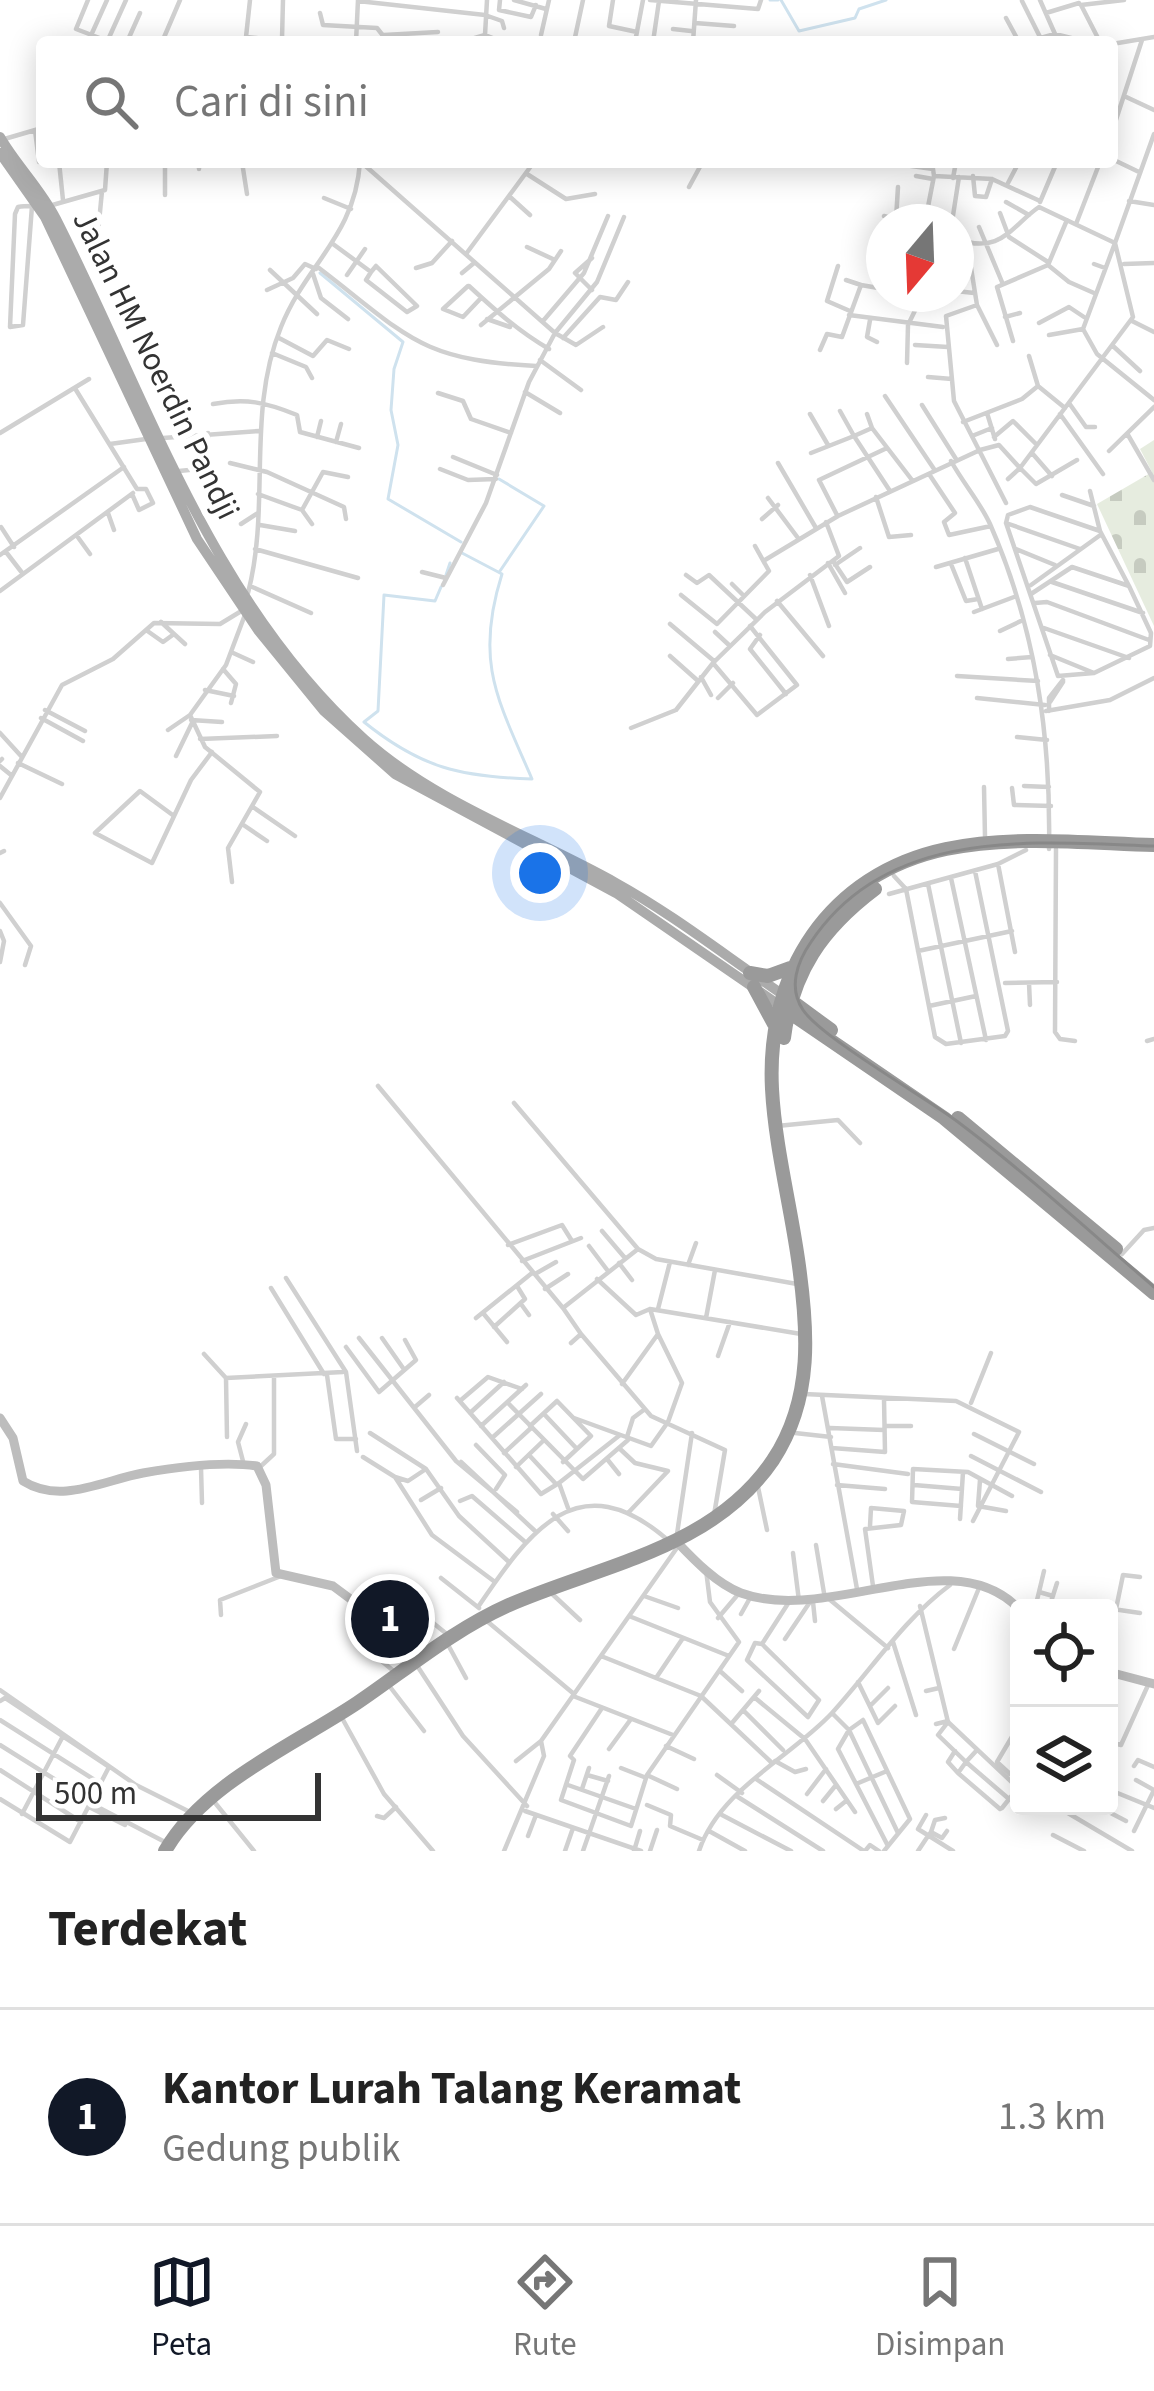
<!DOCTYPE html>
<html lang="id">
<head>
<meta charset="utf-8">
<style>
	:root { --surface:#fff; --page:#f6f6f6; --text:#222; --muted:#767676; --line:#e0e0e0; --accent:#111827 }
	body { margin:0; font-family:"Source Sans 3",sans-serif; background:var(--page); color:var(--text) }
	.controls { position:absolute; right:36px; bottom:36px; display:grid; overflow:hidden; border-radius:12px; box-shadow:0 6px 30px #0003 }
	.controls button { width:108px; height:108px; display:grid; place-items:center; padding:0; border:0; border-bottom:3px solid var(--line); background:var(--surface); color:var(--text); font:60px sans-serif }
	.compass { position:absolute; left:866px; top:204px; width:108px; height:108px; border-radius:50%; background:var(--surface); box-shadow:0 6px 30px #0003; rotate:199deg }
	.scale { position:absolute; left:36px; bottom:30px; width:285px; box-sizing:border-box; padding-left:12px; border:6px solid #333; border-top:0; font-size:33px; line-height:42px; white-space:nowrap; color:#333; -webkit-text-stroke:9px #fff; paint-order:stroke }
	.you { position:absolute; left:540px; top:873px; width:42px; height:42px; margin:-30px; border:9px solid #fff; border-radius:50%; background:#1a73e8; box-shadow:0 0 0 18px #1a73e833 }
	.badge { display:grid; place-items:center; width:78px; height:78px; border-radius:50%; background:var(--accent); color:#fff; font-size:39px; font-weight:700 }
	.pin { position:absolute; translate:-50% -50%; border:6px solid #fff; box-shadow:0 3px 12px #0006 }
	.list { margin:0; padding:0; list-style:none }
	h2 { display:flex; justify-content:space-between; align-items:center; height:156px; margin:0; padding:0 48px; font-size:51px }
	h2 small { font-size:39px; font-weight:400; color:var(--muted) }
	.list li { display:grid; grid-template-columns:78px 1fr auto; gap:36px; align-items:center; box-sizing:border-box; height:216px; padding:0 48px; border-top:3px solid var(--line) }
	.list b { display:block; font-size:45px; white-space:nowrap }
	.list p { margin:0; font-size:39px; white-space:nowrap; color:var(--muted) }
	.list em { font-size:39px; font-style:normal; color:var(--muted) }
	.icon { flex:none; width:66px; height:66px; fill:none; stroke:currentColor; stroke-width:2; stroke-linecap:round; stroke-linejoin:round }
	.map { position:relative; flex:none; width:1154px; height:1851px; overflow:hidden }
	.search { position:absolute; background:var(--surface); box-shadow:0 6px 30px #0003; left:36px; right:36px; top:36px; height:132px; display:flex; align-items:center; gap:30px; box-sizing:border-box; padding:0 42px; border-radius:12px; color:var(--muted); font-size:45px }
	.sheet { height:372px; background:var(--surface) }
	nav { display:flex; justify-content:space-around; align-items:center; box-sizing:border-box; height:168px; border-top:3px solid var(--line); background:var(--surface); font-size:33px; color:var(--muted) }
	nav a { display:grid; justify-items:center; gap:6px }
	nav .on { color:var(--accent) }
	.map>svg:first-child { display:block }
	.cemetery { fill:url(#cemetery-stones) }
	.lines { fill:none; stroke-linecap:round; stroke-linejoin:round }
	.stream { stroke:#cfe2ee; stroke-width:3 }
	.street { stroke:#d0d0d0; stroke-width:4.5 }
	.secondary { stroke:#bdbdbd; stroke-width:9 }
	.primary { stroke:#ababab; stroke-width:10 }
	.highway { stroke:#9a9a9a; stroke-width:14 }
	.tram { stroke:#888; stroke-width:3 }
	.labels { text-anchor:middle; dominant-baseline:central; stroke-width:12; stroke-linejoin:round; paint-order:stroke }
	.street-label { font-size:33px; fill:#333; stroke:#fff }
</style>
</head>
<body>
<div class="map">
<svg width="1154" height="1851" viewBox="0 0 1154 1851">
	<defs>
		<pattern id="cemetery-stones" width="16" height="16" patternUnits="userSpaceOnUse" patternTransform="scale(3)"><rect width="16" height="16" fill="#e6ecdf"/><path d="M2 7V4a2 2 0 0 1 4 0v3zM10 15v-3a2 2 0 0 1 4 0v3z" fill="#c6cbc0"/></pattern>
	</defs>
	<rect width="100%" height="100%" fill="#fff"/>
	<!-- cemetery -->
	<path class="cemetery" d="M1154,440V626L1097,504L1152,472L1140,449Z"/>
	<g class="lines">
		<!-- stream -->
		<path class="stream" d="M770,0H778
			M781,0L799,31L855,18L859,9L886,0
			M320,273L403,342L394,369L391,410L398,445L388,499L461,542
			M499,479L544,506L500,571
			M446,575L450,563
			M441,587L435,601L384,595L378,711L364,722C421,768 461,777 532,779C498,700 474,662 502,574L462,553"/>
		<!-- street -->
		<path class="street" d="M88,0L76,29L110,42
			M250,0L246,37L293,42
			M487,0L485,35L503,42
			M500,0L499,10L531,17L536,5
			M514,0L546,9
			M613,0L609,26L637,32
			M650,0L758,9L761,0
			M1040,0L1055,34
			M358,1L485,15L502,21L504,28
			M1022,1L1040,37
			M320,13L323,25L377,28L388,42
			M1046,13L1079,3
			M1006,18L1019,42
			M695,23L734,26
			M673,29L691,31
			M384,35L438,32
			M541,35L549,0
			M282,39L283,0
			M468,40L485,35
			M88,42L107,0
			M107,42L126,0
			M127,42L140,13
			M162,42L180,0
			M356,42L358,0
			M574,42L583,0
			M635,42L643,0
			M653,42L659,1
			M693,42L696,0
			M1026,42L1055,34L1087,42
			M1100,42L1081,5L1124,0
			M1112,44L1154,37
			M1124,96L1154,110
			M35,130L39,162
			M1112,132L1142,40
			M1,140L42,128
			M1112,159L1139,172
			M59,162L63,200
			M199,162V169
			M242,162L247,194
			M361,162L555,333L529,382L486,503L443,585
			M932,162L934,176L992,179L1040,201
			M1022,162H1026
			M897,164L933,169
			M527,174L566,199L595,194
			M916,176L933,179
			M973,176L975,196L986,197L992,179
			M953,178L956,162
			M1008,183L1019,162
			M689,187L702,163
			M165,195V162
			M509,196L530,215
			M324,198L351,209
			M1129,201L1154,205
			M1006,202L1029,215
			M1040,202L1057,162
			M32,206L23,325L10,327L15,214L18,207C23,206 28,206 33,206
			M49,206L105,190L107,162
			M1000,213L1009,237L1048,262
			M884,216L905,222
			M896,219L898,187
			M925,222L934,176
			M952,222L959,177
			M1076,224L1100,162
			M979,227L1002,282
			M956,239C1002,255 1011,226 1039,207L1115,243L1083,329L1097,354L1154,400
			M97,243L102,191
			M967,243L977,305L997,345
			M333,244L371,272L376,266L417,306L407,312L366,280L371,272
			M527,247L555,260
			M466,254L534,162
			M592,258L575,273L592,290
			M1094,264L1105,268
			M1124,264L1154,263
			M1048,265L1069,282L1094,293
			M838,266L827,301L850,311
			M319,268C408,336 418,360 536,366
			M416,268L432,263L452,241
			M270,270L317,314
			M462,273L474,263
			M313,274L321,298L348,319
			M347,275L365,249
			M846,280L861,285
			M267,290L293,278L305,264L316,269
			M956,291L974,293
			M481,298L463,317L443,309L468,286H469C495,310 518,331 549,349
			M977,305L946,316L954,401L1006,503
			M849,315L943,327
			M1005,317L1020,313
			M487,319L510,327
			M870,320L867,337L877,342
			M543,321L584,273L608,216
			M1132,321L1154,332
			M1039,323L1069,307L1084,317
			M481,325L549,269L561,251
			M603,327L576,345L555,333L597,282L624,217
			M1049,335L1083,329
			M279,338L313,356L327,340L349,349
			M563,338L600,297L616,300L628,282
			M1013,341L997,287L1048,265L1067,220
			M915,345L948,347
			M1113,346L1140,371
			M820,350L827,334L842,337L861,285L884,289
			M272,353L306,367L312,378
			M1029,356L1038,386
			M540,360L581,390
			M907,363L908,325L923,294
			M928,377L952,379
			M76,390L137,489H146L153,503L139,510L132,494
			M525,392L560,413
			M438,393L463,401L471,419L511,433
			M885,396L934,469
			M1069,403L1086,427H1095
			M213,404C246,398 265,402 297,415L300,432L359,448
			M922,405L956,459
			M840,411L854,436L872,428L867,414
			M987,413L995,439
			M810,414L828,445
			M1060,414L1103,474
			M963,422L1022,399L1038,386L1065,408
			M872,428L912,480
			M0,433L89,379
			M1128,435L1154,480
			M972,436L992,428
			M317,437L321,421
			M994,437L1013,421L1037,445
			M163,438L259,431
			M336,442L341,424
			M110,444L146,439
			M208,446V433
			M1109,451L1154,407
			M811,453L854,436L890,491
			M1032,453L1052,476
			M453,457L497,475
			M951,461C963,483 980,502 990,524C1036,629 1051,736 1049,849
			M230,463L267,472L344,507L346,519
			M778,463L816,528
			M440,469L468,480L496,479
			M179,471L199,469
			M929,474L955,513L944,522L949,535L991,526
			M1008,479L1020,468L1036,484L1077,460
			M1090,491L1100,531
			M258,494L302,510L312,524
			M1062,495L1094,506
			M876,497L889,537L911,535
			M768,498L798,538
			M302,510L323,472L348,477
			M108,513L114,530
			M837,515L819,480L887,448
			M762,519L778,505
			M1006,523L1080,549
			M241,524L258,513
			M260,525L295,531
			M1,527L14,547
			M77,536L90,554
			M255,549L358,578
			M1016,549L1055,565
			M6,552L23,574
			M0,555L124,467
			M965,558L982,609
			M765,560L838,516L980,450L999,445L1020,468L1133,317L1115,243L1154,134
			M833,561L847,582L870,567
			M828,563L845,593
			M951,564L966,601L978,599
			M835,565L860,548
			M936,567L998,549
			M422,572L446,578
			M686,575L697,583L709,575L757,620
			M810,575L829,626
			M1052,582L1143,613
			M732,584L744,596
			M1031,585L1099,536
			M250,586L311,613
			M0,591L133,493
			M248,593C271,505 246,413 281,327C306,264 355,236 360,162
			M1031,594L1072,567L1129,586L1151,633L1150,646L1094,673L1058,676L1006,523L1008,515L1030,507L1100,531L1129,586
			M681,595L717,624L769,571L755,546
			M777,601L823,656
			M1035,603L1047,602L1149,640
			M974,612L1014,597
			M161,622L185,644
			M670,624L714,661
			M1044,628L1129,658
			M146,630L163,642L174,634
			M1000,631L1023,620
			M715,632L730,646
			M760,635L750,649L786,694
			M231,652L253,662
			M1050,655L1094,673
			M670,656L697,680
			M1008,659L1032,657
			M713,663L757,715L797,685L750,626
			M223,669L236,684L231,703
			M957,676L1038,681
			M701,677L711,695
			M205,690L234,696
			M718,698L733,683
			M977,698L1045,705
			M1050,702L1063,682
			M45,710L85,731
			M1046,711L1110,700L1154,678
			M1049,711V698L1063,680
			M41,718L83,741
			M191,720L222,722
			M631,728L676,710L713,663L765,612L839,556L826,522
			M168,730L190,715
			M0,733L21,756
			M1017,737L1047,740
			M200,739L277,736
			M176,756L192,723
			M0,761L2,759
			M18,763L62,784
			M0,766L11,775
			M1024,786L1049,787
			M984,787L985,837
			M1012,788L1014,805L1051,806
			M0,798L62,685L113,659L154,623L220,624L243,610
			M253,807L295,836
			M174,816L140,791L95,833L152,863L191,780L212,752
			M242,824L267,841
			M1056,849L1055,1032L1060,1039L1075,1041
			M0,853L4,851
			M998,864L1015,952
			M894,876L906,889L935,1037L946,1044L1005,1036L1008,1031L975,871
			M951,878L986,1040
			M232,882L228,848L260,792L205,747L190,715L226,665L246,612
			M928,884L961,1043
			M889,894L998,864L1026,850
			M0,903L31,946L25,965
			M0,931L4,941L0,962
			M918,951L1012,931
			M1005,983L1057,982
			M1029,983L1030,1005
			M929,1006L976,996
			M1147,1041L1154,1039
			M378,1086L563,1308L638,1249L656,1259L797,1284
			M514,1103L638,1249
			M777,1126L838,1120L860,1143
			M602,1231L625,1258
			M508,1245L562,1225L572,1241
			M589,1246L608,1271
			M1122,1254L1144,1230L1154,1228
			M522,1261L581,1238
			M619,1263L632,1280
			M688,1265L696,1243
			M535,1274L556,1262
			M286,1278L346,1372L357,1451
			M597,1279L636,1315L650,1309L801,1334
			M271,1288L324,1374
			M545,1289L568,1274
			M521,1304L529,1315
			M563,1308L581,1334L571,1343
			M658,1309L670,1262
			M483,1313L507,1342
			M476,1318L532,1273
			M706,1318L715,1270
			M494,1327L525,1299L517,1286
			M581,1334L651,1416L725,1450L714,1515
			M359,1338L456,1461L517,1512
			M382,1338L403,1368
			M346,1347L379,1392L416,1360L405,1340
			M204,1354L226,1378
			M718,1356L730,1322
			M327,1375L336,1439H356
			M622,1384L658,1334L650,1309
			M804,1394L956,1401L1019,1432L973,1521
			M822,1396L857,1589
			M457,1398L541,1494L559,1483L568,1508
			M461,1400L488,1377L522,1389
			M508,1403L583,1479L628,1440
			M971,1403L991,1353
			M415,1407L429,1395
			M470,1413L504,1382
			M544,1414L577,1449
			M574,1418L651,1446L668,1422L682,1383L658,1334
			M481,1426L526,1385
			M530,1426L557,1401L591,1436L563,1462
			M887,1426H911
			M830,1428L884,1430
			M370,1433L426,1469L459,1516L509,1562
			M795,1433L831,1437
			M974,1434L1034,1464
			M227,1437L226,1378L343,1372
			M627,1437L633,1418L645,1409
			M492,1438L541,1394
			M476,1445L505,1475L496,1489
			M619,1448L635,1463L668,1471L628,1513
			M832,1448L885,1452L884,1399
			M504,1453L531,1428
			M529,1455L556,1484
			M971,1456L1041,1492
			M363,1457L395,1477L432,1535L495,1582
			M607,1459L619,1474
			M461,1462L534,1530
			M833,1464L908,1474
			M244,1465L238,1442L246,1424
			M261,1466L274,1454V1377
			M516,1467L542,1442
			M201,1468L202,1503
			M395,1477L408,1481L426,1469
			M980,1480L978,1506L1006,1511
			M559,1483L620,1435
			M837,1485L885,1489
			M914,1485L962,1489
			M758,1487L767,1530
			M421,1500L441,1488
			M460,1501L472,1496L524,1541
			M961,1506L912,1502L913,1469L968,1472L1012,1496
			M553,1514L568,1531
			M960,1519L963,1472
			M870,1526L871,1508L904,1511L901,1525L865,1529L873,1586
			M677,1534L692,1433
			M816,1545L825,1599
			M793,1553L799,1601
			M1044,1571L1039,1592L1053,1596
			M441,1578L479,1608
			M549,1591L580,1620
			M644,1596L678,1608
			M829,1599L888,1648
			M406,1601L448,1635
			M813,1602L815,1621
			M920,1606L948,1722L1018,1788L1002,1808L1000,1809L958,1773L966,1762L1009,1799
			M478,1607C529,1532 578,1461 669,1541
			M1035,1608L1039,1592
			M1049,1608L1057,1583
			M1070,1608L1071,1603
			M1106,1608L1140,1613
			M1116,1609L1123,1575L1140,1577
			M741,1614L750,1598
			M221,1615L220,1600L281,1576
			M629,1616L729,1656
			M718,1618L740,1592
			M488,1622L574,1694
			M362,1635L366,1648L396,1673
			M785,1639L810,1602
			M446,1641L466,1678
			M893,1642L916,1715
			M762,1644L755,1643L747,1660L808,1717L819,1700L762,1644L789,1602
			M954,1649L979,1588
			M601,1656L701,1696L771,1762
			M416,1664L463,1736L527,1806
			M720,1671L742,1691
			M656,1678L683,1638
			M858,1682L878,1723L895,1706
			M387,1683L424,1731
			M0,1690L136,1785L190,1812
			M926,1691L939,1688
			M573,1696L673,1735
			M754,1697L805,1739L855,1812
			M0,1701L5,1698L109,1767L70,1842L0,1799
			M871,1705L888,1688
			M602,1708L570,1756L574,1760L561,1800L631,1826L647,1775L739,1642L710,1602L706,1570
			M743,1710L783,1750
			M833,1714L849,1730L863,1720L910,1819L884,1851
			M342,1718L384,1794L433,1851
			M0,1720L101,1784
			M948,1722L938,1735L966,1762L977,1750
			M732,1723L759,1691
			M936,1724L948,1721
			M1019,1725L997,1762L1010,1774L1019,1763
			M1109,1742L1121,1745L1149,1683
			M0,1745L91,1802
			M666,1746L694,1759
			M609,1749L631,1719
			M955,1751L948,1762L958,1773
			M516,1761L541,1741
			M775,1761L795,1772L806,1769
			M1134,1766L1138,1760L1154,1767
			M621,1768L644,1777
			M0,1770L81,1822
			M587,1775L608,1781
			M717,1775L742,1793
			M649,1776L677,1789
			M756,1779L864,1851
			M1136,1780L1154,1790
			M856,1784L887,1771
			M568,1785L636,1809
			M582,1789L589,1768
			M807,1794L826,1769
			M738,1797L823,1851
			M212,1799L254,1851
			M823,1801L836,1785
			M90,1803L165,1842
			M1109,1804L1115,1792L1154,1808
			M647,1805L671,1815L670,1826L703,1840
			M1056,1806L1132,1851
			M89,1807L125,1825
			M836,1809L846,1801
			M1105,1810L1126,1821
			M525,1811L641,1851
			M22,1814L63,1736
			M722,1815L791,1851
			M926,1815L918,1829L953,1851
			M377,1816L384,1818L396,1807
			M709,1831L745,1851
			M1134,1831L1154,1790
			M931,1832L935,1820L945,1818
			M1053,1835L1084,1851
			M528,1836L536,1815
			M928,1836L931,1832L942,1838L947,1831
			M888,1846L838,1749L849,1730L898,1833
			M504,1851L544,1756L541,1741L679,1545
			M565,1851L573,1828
			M583,1851L609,1776
			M634,1851L640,1831
			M650,1851L657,1830
			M699,1851C719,1790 791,1757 832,1713C872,1669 903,1620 950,1585
			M865,1851L870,1845L879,1851
			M918,1851L928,1836"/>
		<!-- secondary -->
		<path class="secondary" d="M0,1418L13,1438L23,1481C61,1505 104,1480 143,1473C177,1467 223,1461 257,1466L266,1485L276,1573L333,1586L423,1653
			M676,1541C694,1560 717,1584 741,1593C829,1625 952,1539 1019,1609
			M1109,1672L1154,1684"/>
		<!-- primary -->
		<path class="primary" d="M0,137C16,165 41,189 56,219C147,398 210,600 364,739C434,802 534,837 616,883C674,915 727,957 782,994
			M0,153L45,217L197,539L258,630L324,711L395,774L616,893L779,1005"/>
		<!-- highway -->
		<path class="highway" d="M750,973L768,976L790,968
			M754,987L774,1024
			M786,997L831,1030
			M783,1008L944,1118L1154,1293
			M784,1038C792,972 822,929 875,889
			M958,1118L1116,1249
			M165,1851C204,1783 294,1745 357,1703C407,1669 453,1630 509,1605C601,1565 713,1549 773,1460C814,1398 808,1328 798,1259C790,1203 775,1145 772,1089C766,973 828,874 946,849C1014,835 1086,843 1154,845"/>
		<!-- tram -->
		<path class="tram" d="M1154,846C1034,842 888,826 811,942C797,962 788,988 803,1010C822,1038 925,1097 958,1122C1026,1173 1090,1232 1154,1287"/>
	</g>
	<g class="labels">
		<!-- street labels -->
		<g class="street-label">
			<text transform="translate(156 365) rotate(64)">Jalan HM Noerdin Pandji</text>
		</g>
	</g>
</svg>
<div class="controls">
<button><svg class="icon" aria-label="locate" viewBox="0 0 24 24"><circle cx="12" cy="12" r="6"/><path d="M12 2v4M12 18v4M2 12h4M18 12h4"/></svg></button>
<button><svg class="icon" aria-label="layers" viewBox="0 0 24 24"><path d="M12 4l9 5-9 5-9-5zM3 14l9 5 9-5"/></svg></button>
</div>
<svg class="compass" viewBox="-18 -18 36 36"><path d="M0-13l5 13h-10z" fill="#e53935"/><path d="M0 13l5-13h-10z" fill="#767676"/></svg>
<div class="scale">500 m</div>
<div class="you"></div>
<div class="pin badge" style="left:390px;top:1619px">1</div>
<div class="search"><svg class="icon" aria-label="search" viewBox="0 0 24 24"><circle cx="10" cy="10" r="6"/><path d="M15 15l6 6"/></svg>Cari di sini</div>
</div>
<section class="sheet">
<h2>Terdekat<small></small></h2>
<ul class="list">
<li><span class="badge">1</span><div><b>Kantor Lurah Talang Keramat</b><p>Gedung publik</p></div><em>1.3 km</em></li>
</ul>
</section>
<nav>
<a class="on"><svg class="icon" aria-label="map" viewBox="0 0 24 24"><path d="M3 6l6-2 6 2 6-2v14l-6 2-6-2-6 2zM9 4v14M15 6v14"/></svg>Peta</a>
<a><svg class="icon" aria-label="directions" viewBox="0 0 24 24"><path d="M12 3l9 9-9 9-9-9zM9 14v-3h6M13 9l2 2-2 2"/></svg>Rute</a>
<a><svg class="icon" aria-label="saved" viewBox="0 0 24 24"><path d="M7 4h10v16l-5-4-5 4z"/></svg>Disimpan</a>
</nav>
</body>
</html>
